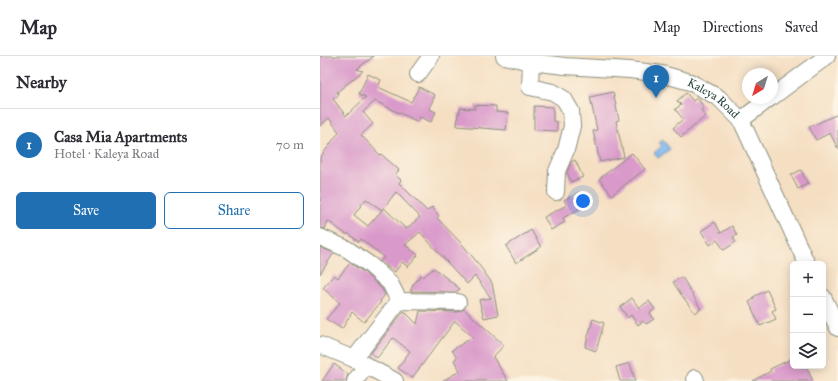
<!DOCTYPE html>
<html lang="en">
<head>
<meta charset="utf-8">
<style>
	:root { --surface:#fff; --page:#f2f2f3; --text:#2b2b33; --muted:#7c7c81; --line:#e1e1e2; --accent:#1f6fb2 }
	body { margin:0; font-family:"IM FELL Great Primer",serif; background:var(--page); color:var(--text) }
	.controls { position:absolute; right:12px; bottom:12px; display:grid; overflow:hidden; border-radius:6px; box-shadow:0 2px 10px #0003 }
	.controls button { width:36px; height:36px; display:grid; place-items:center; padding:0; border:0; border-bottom:1px solid var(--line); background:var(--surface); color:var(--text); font:20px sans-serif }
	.compass { position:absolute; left:422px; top:12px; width:36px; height:36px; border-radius:50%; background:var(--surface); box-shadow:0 2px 10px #0003; rotate:218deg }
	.you { position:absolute; left:263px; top:145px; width:14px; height:14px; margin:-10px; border:3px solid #fff; border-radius:50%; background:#1a73e8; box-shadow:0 0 0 6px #1a73e833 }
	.badge { display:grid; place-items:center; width:26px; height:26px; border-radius:50%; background:var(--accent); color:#fff; font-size:13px; font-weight:700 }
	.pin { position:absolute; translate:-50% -33px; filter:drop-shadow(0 1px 2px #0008) }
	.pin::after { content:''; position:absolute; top:21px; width:14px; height:12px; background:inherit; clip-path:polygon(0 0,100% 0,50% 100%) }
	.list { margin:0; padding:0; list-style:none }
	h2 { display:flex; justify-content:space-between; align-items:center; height:52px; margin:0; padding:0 16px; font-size:17px }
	h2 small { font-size:13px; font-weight:400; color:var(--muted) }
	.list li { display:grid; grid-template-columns:26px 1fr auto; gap:12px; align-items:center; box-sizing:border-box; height:72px; padding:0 16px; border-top:1px solid var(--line) }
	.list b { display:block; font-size:15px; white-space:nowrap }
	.list p { margin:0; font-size:13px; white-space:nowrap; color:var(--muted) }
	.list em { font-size:13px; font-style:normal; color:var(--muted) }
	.actions { display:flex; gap:8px; padding:12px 16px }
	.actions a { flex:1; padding:9px 0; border:1px solid var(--accent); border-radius:6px; text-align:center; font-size:14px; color:var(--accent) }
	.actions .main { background:var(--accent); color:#fff }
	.icon { flex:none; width:22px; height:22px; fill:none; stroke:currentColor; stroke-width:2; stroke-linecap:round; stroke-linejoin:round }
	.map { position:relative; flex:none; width:518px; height:325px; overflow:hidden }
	header { display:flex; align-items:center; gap:24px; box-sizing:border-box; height:56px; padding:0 20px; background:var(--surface); border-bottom:1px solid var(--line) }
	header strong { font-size:19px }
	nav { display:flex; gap:22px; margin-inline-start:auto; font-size:14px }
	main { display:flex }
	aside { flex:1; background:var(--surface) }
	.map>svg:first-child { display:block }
	.water { fill:#81b8f1; stroke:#507a92 }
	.building { fill:#d999ca; fill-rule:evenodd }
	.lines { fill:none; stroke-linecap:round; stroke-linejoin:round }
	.minor-casing { stroke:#8a8e7c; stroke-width:18 }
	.minor { stroke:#fff; stroke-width:16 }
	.labels { text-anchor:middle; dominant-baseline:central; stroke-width:4; stroke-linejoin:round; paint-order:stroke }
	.street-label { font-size:12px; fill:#1f3d34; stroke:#fcf5e5 }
</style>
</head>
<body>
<header>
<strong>Map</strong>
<nav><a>Map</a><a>Directions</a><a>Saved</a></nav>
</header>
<main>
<aside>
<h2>Nearby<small></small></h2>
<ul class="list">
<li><span class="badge">1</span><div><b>Casa Mia Apartments</b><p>Hotel · Kaleya Road</p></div><em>70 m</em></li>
</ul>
<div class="actions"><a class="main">Save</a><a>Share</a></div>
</aside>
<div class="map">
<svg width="518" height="325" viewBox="0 0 518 325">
	<rect width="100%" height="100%" fill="#fcf5e5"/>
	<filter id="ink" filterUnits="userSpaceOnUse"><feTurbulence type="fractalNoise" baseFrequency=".025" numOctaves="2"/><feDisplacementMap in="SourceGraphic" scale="8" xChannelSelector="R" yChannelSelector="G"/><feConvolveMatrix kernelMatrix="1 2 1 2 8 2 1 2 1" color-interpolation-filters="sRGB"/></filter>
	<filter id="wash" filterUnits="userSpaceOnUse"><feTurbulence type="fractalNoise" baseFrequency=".012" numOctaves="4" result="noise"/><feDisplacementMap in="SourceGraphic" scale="16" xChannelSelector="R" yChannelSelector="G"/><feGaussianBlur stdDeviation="0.9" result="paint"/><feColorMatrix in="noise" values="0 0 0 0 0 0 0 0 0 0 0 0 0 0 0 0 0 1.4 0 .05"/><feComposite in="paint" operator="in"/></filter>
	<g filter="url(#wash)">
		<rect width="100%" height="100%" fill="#f5dfc3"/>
		<!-- water -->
		<path class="water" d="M343,84L350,93L338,102L334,97L342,90L339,87Z"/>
		<g id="blocks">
			<!-- building -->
			<path class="building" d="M0,0H54L37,13L43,15L17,36L19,39L13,43L26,60L46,41L39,38L48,18L61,24L58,31L91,46L99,31L115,39L109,53L116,56L111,66L100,61L98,66L55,45L43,56L53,68L41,79L60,99L61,98L79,114L75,119L81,124L79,127L107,155L112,151L119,160L117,162L142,188L156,205L172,227L178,259L164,262L159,244L171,242L155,220L147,228L100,176L85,189L98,199L88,211L82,206L75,216L60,206L64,201L41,183L39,186L28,177L27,179L8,165L5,173L0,172V102L19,76L9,62L0,70ZM76,136L100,161L86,173L64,152L48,170L34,159L46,143L62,154Z
				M293,36L299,64L296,65L304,101L280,106L273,75L277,74L270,41Z
				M366,37L373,45L377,42L384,51L381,54L386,60L361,81L353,72L363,63L355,53L361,49L357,45Z
				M155,49L176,50V56L188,57L186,74L137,70L138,57H140V52L155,53Z
				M214,50L233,51V65L237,66V75L214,74Z
				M518,58V93L510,77L496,84L489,71Z
				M312,97L325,113L292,139L279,123Z
				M255,104L263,121L251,126L247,116L251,106Z
				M481,114L488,128L478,133L471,119Z
				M259,136L266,149L243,162L245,166L231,174L224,161L247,149L244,144Z
				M395,166L401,177L412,170L417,179L413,181L416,186L404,194L397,184L390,189L381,175Z
				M211,174L221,191L196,207L186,190Z
				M0,191L14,197L0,218Z
				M30,207L44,216L62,233L65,239L60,245L61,246L44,266L32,256L22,273L6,263L20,247L3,232L14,219L18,222Z
				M114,212L140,233L136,236L90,235L93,230H92L101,219L103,221Z
				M362,221L381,253L375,257L360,237L353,226Z
				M447,234L456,253L452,255L456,263L440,270L429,246L434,243L433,241Z
				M312,242L319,252L329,245L335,253L330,257L334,263L326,268L323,265L318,269L311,259L308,262L300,251Z
				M144,253L184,289L173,301L188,325H122L140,315L134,304L137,302L132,294L153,281L135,265L92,322L78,312L90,295L73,282L57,302L51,297L84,255L97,268L100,255L138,256Z
				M273,263L284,267L276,295L265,291Z
				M473,302V310H486L493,325H432L451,315L450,313Z
				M310,307L315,325H300L296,311Z
				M14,308L28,318L26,325H2Z"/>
		</g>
	</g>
	<g filter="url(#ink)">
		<use href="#blocks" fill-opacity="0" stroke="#8a8e7c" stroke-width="1"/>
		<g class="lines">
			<defs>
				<g id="minor">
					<path id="s1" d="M184,0L211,6L245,10L310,14L342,18L370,26L399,42L421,64L487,208"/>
					<path d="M211,6L210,31L233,36L244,43L251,55L252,70L246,94L237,115L236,136"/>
					<path d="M98,18L111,0"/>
					<path d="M452,41L507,0"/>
					<path d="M421,64L450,42"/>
					<path d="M0,181L27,193L50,209L70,227L79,245"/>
					<path d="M503,241L518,272"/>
					<path d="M0,289L34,303L75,325"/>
					<path d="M34,303L79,245L138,246"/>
					<path d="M375,322L376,325"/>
					<path d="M35,325L46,310"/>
				</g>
			</defs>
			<!-- minor casing -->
			<use href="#minor" class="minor-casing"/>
			<!-- minor -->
			<use href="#minor" class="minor"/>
		</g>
	</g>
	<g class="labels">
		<!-- street labels -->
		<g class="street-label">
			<text stroke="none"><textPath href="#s1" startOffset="217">Kaleya Road</textPath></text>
		</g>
	</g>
</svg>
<div class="controls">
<button>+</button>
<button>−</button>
<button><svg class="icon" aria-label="layers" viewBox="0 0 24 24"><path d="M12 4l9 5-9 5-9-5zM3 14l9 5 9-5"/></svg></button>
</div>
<svg class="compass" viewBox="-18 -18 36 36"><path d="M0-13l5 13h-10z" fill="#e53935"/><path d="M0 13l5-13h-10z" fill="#7c7c81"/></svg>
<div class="you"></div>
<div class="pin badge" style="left:336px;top:42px">1</div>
</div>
</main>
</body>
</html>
